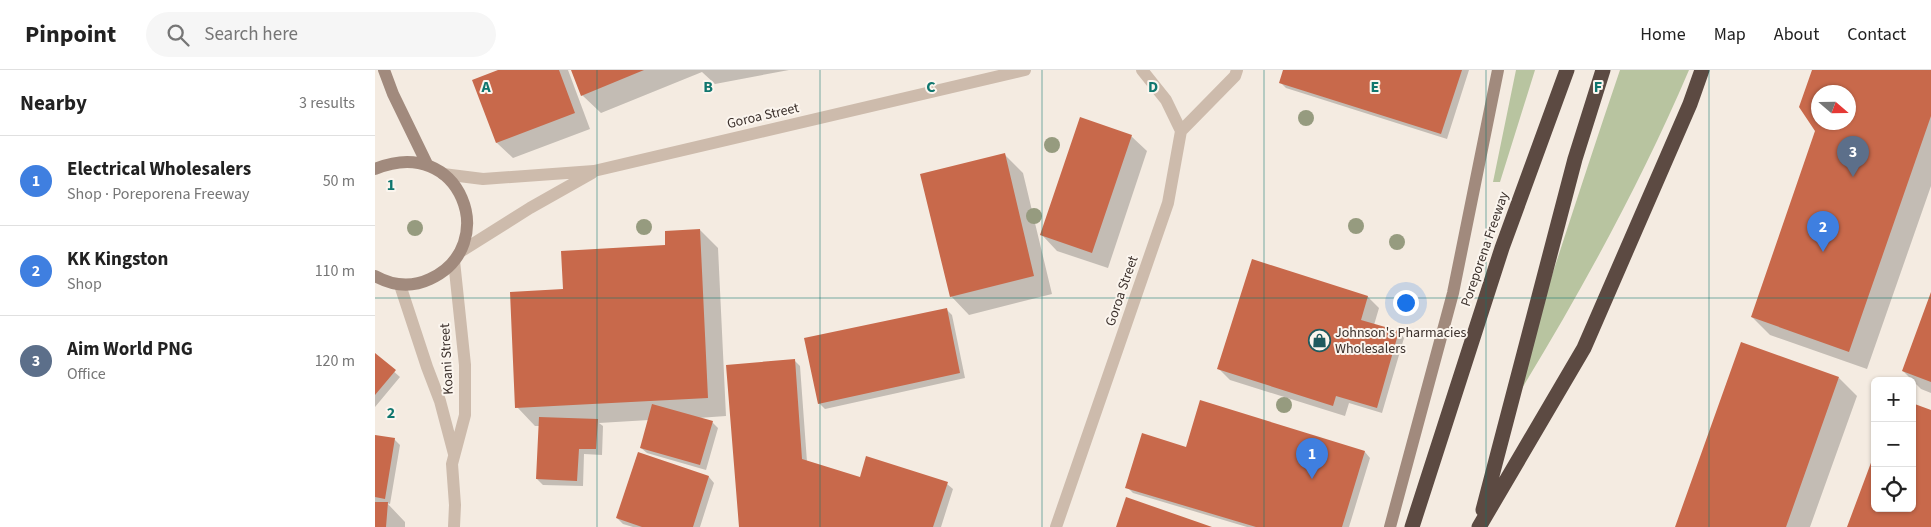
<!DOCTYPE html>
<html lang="en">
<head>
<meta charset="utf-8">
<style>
	:root { --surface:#fff; --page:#f6f6f6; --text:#222; --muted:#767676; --line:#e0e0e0; --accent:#1f5a5e }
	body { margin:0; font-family:"Source Sans 3",sans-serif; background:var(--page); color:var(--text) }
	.controls { position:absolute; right:15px; bottom:15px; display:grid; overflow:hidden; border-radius:8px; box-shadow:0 1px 4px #0004 }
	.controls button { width:45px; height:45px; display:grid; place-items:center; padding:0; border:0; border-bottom:1px solid var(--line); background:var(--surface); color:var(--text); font:25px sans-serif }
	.compass { position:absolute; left:1436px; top:15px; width:45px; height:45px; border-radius:50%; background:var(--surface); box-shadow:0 1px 4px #0004; rotate:110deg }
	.you { position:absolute; left:1030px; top:232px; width:18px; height:18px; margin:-12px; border:4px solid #fff; border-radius:50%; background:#1a73e8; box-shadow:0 0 0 8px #1a73e833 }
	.badge { display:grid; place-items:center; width:32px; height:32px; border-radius:50%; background:var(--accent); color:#fff; font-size:16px; font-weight:700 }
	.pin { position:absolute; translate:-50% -41px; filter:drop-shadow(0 1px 2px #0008) }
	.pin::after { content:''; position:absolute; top:26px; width:18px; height:15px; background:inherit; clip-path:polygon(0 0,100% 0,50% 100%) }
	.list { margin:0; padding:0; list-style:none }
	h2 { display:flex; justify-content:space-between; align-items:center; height:65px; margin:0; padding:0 20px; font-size:21px }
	h2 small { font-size:16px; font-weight:400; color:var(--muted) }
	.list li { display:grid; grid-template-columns:32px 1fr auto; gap:15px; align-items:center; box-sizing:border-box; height:90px; padding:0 20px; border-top:1px solid var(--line) }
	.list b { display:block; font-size:19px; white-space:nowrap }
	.list p { margin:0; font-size:16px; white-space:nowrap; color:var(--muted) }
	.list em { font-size:16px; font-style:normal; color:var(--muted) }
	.icon { flex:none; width:28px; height:28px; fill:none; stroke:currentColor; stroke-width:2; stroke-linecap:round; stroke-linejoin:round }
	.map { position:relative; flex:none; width:1556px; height:457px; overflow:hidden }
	header { display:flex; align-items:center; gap:30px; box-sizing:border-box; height:70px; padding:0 25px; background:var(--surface); border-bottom:1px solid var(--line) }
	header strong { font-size:24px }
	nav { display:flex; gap:28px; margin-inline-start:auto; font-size:18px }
	.search { width:350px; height:45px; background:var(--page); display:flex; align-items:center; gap:12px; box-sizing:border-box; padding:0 18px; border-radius:28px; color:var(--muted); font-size:19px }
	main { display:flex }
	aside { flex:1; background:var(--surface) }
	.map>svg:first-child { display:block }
	.green { fill:#b8c4a0 }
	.shadow { fill:#0003; fill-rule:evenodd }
	.building { fill:#c8694b; fill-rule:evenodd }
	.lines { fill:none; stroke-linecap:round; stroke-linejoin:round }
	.street { stroke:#cdbbac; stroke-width:12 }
	.secondary { stroke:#a18a7d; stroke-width:12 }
	.highway { stroke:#5c4a42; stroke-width:15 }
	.tree { fill:#969b7f }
	.grid { fill:none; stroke:#0f766e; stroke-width:1; stroke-opacity:0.55 }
	.labels { text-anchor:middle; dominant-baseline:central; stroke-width:4; stroke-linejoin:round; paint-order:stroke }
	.street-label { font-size:14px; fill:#3b302b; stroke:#fbf5ee }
	.poi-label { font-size:14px; fill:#3b302b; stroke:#fbf5ee; text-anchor:start }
	.grid-label { font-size:16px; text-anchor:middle; font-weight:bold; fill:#0f766e; stroke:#fbf5ee; stroke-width:4; stroke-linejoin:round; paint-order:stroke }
</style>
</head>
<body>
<header>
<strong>Pinpoint</strong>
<div class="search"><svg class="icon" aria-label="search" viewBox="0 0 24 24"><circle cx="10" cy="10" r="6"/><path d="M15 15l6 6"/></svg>Search here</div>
<nav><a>Home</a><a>Map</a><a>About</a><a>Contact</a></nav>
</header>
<main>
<aside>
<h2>Nearby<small>3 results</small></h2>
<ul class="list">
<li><span class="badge" style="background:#3f7fe0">1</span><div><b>Electrical Wholesalers</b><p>Shop · Poreporena Freeway</p></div><em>50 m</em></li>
<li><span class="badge" style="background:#3f7fe0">2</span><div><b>KK Kingston</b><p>Shop</p></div><em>110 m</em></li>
<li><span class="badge" style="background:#5c6f8a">3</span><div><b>Aim World PNG</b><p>Office</p></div><em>120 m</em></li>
</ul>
</aside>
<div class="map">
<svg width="1556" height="457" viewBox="0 0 1556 457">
	<rect width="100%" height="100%" fill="#f4ebe1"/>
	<!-- green -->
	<path class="green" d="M1141,0H1160L1125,112H1118Z
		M1245,0H1314C1264,117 1202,229 1135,338L1137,325C1174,217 1208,108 1245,0Z"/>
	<!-- shadow -->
	<path class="shadow" d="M126,0H193L215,59L138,88L122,73L99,10Z
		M197,0H414L340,14L327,2L226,43L207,25Z
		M909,0H1094L1072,69L911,18L905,12Z
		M1439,0H1556V116L1492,299L1395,265L1377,247L1442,61ZM1444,22H1474V52H1444Z
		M756,66L772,81L733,198L682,181L667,165Z
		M630,85L648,103L677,224L594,245L576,226Z
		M325,160L343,178L351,346L323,348L337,352L343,358L331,400L272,383L266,378L274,350L224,353L228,356L227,385L209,384L208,416L168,415L162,409L165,356H160L142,337L189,221L292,177Z
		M877,191L993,227L1004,238L999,255L1024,262L1029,268L1007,343L974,333L970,346L855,310L844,299Z
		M1556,225V323L1546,319L1528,301Z
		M571,239L577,245L590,308L450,339L444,333Z
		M0,285L25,307L0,337Z
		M419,290L425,296L432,392L485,409L572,414L578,419L566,457H365Z
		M1464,308L1482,326L1435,457H1302Z
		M0,366L19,369L25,375L15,434L12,433L30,452V457H0Z
		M812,378L990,382L995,388L974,457H872L758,423L752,417Z
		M263,384L334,407L339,413L325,457H258L248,454L242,448Z"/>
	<!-- building -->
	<path class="building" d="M123,0H184L200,43L121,73L97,10Z
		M196,0H269L206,26Z
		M908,0H1087L1066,64L904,13Z
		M1437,0H1556V46L1474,282L1376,247L1440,61L1424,37ZM1444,22H1474V52H1444Z
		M705,47L757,65L717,183L665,165Z
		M630,83L659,206L575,227L545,104Z
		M325,159L333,328L140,338L135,222L188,219L186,181L290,175V161Z
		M877,189L993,226L986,250L1024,261L1002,338L961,326L958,336L842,299Z
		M1556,222V312L1527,301Z
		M572,238L585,303L443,334L429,268Z
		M1366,272L1464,307L1411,457H1300Z
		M0,283L21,300L0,325Z
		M420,289L427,389L485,407L491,386L573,412L558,457H364L351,295Z
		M825,330L990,381L967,457H881L750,418L767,363L811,377Z
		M1537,333L1556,340V457H1472L1500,382V438H1537Z
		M277,334L338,351L325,395L265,378Z
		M164,347L223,349L221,379H204L202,411L161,409Z
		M0,365L20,368L10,429L0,427Z
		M263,382L334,406L318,457H267L241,448Z
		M751,427L837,457H741Z
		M0,432H13L11,457H0Z"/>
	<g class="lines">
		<!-- street -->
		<path class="street" d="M806,61L860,6L862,0
			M68,104L108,109L219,101L650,0
			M85,182L155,138L217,103
			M25,215L52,297L65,331L79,384
			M79,457L80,435L77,394L90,345V295L79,191
			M681,457L793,133L806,61L791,30L767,0"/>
		<!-- secondary -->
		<path class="secondary" d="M9,0L18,24L52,94
			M0,99C86,63 127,176 55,209C36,218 18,216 0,206
			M1015,457L1078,223L1123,0"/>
		<!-- highway -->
		<path class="highway" d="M1108,440L1200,89L1228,0
			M1037,457L1127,178L1192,0
			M1104,457L1209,278L1315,34L1327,0"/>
	</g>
	<!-- trees -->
	<g class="tree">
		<circle cx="931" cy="48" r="8"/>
		<circle cx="677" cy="75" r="8"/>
		<circle cx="659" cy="146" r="8"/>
		<circle cx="981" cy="156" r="8"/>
		<circle cx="269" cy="157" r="8"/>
		<circle cx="40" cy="158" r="8"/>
		<circle cx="1022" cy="172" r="8"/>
		<circle cx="909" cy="335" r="8"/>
	</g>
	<!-- grid -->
	<path class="grid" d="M222,0V457M445,0V457M667,0V457M889,0V457M1111,0V457M1334,0V457M0,228H1556"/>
	<!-- icons -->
	<defs>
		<symbol id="shop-ring" viewBox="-11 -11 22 22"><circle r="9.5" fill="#fbf5ee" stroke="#1f5a5e" stroke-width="1.5"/><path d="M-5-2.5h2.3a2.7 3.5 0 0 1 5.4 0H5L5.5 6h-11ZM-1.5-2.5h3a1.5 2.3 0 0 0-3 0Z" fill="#1f5a5e"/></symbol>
	</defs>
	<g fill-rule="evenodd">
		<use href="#shop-ring" x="932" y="258" width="25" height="25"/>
	</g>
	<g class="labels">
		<!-- street labels -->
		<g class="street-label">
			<text transform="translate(388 46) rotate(-13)">Goroa Street</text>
			<text transform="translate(1110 179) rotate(-71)">Poreporena Freeway</text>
			<text transform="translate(747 221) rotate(-71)">Goroa Street</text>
			<text transform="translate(72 289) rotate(-93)">Koani Street</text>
		</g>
		<!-- poi labels -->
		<g class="poi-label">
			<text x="960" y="263">Johnson's Pharmacies<tspan x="960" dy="16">Wholesalers</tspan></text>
		</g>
	</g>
	<g class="grid-label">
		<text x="111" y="22">A</text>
		<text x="333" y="22">B</text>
		<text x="556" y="22">C</text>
		<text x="778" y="22">D</text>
		<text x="1000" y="22">E</text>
		<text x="1223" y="22">F</text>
		<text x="16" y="120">1</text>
		<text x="16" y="348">2</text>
	</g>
</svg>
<div class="controls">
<button>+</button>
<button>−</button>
<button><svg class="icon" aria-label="locate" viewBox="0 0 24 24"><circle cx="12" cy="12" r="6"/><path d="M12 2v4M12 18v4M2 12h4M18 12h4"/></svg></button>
</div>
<svg class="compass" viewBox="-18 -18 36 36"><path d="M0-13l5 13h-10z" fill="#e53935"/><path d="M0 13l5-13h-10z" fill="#767676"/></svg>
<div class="you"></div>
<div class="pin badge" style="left:937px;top:409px;background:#3f7fe0">1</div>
<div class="pin badge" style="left:1448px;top:182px;background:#3f7fe0">2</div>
<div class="pin badge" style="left:1478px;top:107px;background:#5c6f8a">3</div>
</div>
</main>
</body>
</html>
